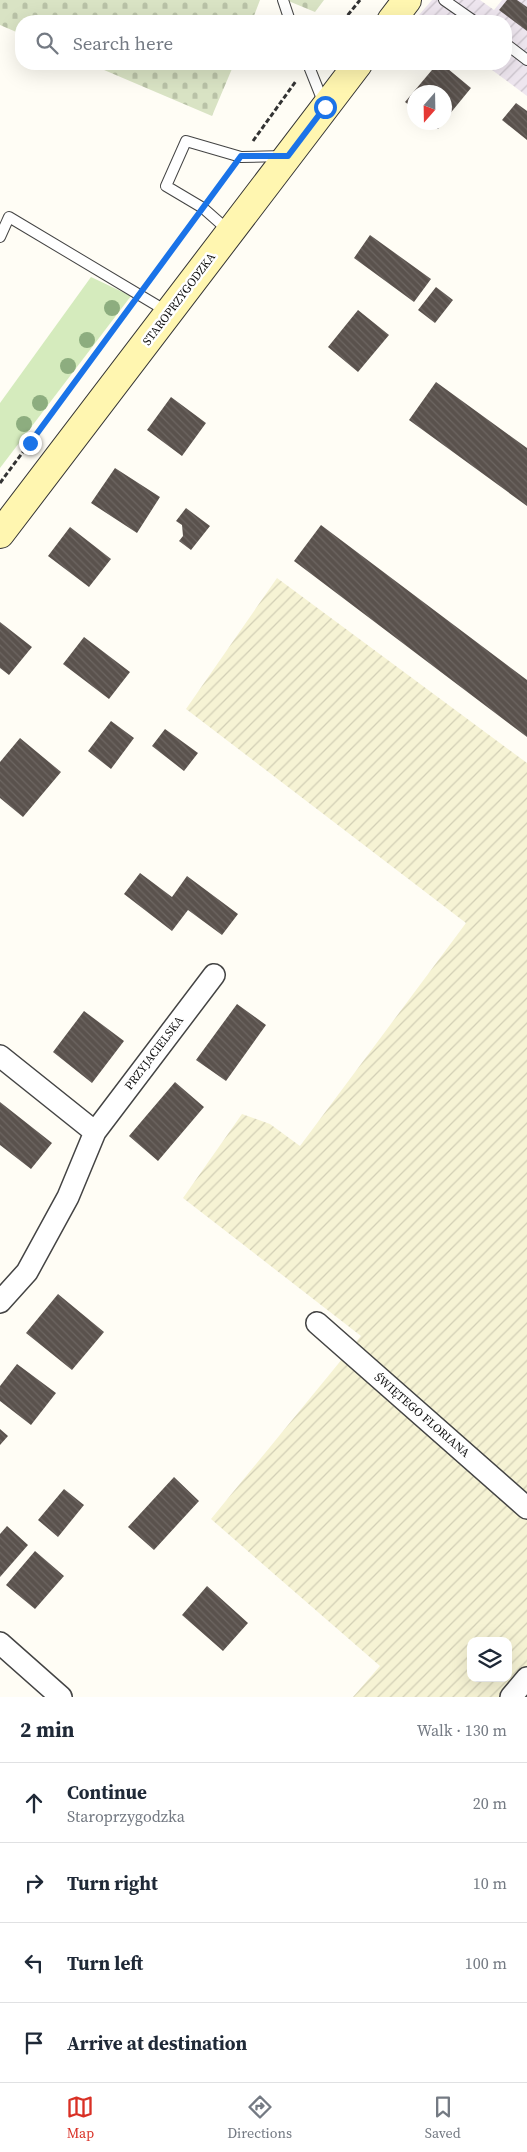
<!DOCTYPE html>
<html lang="en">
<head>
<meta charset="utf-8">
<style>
	:root { --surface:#fff; --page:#f6f6f7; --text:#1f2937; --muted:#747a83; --line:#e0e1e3; --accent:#d93025 }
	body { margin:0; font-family:"Source Serif 4",serif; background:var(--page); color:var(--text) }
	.controls { position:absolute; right:15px; bottom:15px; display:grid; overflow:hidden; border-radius:10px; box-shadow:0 5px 20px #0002 }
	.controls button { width:45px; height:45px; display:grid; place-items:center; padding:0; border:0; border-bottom:1px solid var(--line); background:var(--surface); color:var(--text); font:25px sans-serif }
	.compass { position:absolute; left:407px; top:85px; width:45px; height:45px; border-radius:50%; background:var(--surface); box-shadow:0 5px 20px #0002; rotate:200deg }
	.stop { position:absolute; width:15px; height:15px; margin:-11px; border:4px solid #1a73e8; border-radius:50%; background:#fff }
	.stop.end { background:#1a73e8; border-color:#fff; box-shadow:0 1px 5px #0008 }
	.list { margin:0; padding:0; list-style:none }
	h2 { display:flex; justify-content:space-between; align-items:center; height:65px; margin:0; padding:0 20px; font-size:21px }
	h2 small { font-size:16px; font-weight:400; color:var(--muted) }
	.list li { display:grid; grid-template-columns:32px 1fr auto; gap:15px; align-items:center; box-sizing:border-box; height:80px; padding:0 20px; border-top:1px solid var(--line) }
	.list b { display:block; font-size:19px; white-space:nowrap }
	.list p { margin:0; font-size:16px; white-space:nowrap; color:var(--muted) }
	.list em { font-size:16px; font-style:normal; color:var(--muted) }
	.icon { flex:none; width:28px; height:28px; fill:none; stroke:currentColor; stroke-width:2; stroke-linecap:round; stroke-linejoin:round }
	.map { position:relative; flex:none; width:527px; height:1697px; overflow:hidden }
	.search { position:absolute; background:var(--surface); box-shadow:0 5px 20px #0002; left:15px; right:15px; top:15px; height:55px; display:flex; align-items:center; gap:12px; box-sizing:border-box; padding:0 18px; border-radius:20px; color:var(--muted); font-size:19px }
	.sheet { height:385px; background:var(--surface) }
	nav { display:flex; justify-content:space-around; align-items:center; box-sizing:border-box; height:70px; border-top:1px solid var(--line); background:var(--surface); font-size:14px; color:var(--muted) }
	nav a { display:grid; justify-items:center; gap:2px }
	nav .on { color:var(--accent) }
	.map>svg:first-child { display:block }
	.industrial { fill:url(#industrial-furrows) }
	.farmland { fill:url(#farmland-furrows); fill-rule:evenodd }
	.grass { fill:#d5ebbd }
	.cemetery { fill:url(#cemetery-stones) }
	.building { fill:url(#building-back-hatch) }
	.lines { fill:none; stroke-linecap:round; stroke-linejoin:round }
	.lane-casing { stroke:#444; stroke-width:12 }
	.street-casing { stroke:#444; stroke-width:24 }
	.secondary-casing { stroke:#333; stroke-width:30 }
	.path { stroke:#333; stroke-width:3; stroke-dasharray:5 2.5; stroke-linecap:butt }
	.lane { stroke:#fff; stroke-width:10 }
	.street { stroke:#fff; stroke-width:21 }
	.secondary { stroke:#fff6b0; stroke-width:28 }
	.tree { fill:#8dad7f }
	.route { stroke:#1a73e8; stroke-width:6 }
	.labels { text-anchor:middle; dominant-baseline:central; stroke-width:5; stroke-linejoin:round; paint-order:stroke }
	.street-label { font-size:12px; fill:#111; stroke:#fff }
</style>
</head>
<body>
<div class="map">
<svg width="527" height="1697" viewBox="0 0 527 1697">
	<defs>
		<pattern id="industrial-furrows" width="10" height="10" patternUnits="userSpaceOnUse" patternTransform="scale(1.25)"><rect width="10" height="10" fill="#eee6ef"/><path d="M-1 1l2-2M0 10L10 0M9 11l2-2" fill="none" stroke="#cbc4cc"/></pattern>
		<pattern id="farmland-furrows" width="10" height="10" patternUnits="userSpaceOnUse" patternTransform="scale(1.25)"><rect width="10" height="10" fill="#f6f3d4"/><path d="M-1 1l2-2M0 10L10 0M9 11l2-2" fill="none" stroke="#d2cfb5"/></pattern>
		<pattern id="cemetery-stones" width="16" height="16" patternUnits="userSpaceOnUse" patternTransform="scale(1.25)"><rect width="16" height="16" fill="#d9e3c4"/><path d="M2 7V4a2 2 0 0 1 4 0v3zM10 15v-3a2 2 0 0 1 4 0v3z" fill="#b9c2a7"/></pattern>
		<pattern id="building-back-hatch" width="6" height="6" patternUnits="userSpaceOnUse" patternTransform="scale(1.25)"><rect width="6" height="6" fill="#5a524d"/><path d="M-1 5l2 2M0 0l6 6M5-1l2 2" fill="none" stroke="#6d6662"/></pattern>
	</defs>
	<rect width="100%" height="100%" fill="#fffdf5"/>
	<!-- industrial -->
	<path class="industrial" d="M432,0H480L494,10L502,0H527V96L484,64H506V21H427L419,15Z"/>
	<!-- farmland -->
	<path class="farmland" d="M277,578L527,763V1697H353L380,1666L211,1519L361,1336L183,1198L242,1114L270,1124L300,1146L466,923L186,709ZM471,1641H508V1678H471Z"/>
	<!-- grass -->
	<path class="grass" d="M91,277L131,296L0,468V403Z"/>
	<!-- cemetery -->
	<path class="cemetery" d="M0,0H260L252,21H21V34L0,25Z
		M286,0H324L315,12Z
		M90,64H234L212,116Z"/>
	<!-- building -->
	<path class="building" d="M507,0H517L527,7V31L499,10Z
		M437,64H442L471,88L444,121V92H414V109L405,102Z
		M516,103L527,111V140L502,120Z
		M431,122H443L438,129Z
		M370,235L431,279L414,302L354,258Z
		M436,287L453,300L435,323L418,310Z
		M358,310L389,335L358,372L328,347Z
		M436,382L527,448V506L409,420Z
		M171,397L206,423L182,456L147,430Z
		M115,468L160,497L137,533L91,503Z
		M186,508L210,526L191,550L179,541L183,536L182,525L176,521Z
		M321,525L527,680V737L294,561Z
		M70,527L111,559L89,587L48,556Z
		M0,622L32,647L9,675L0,668Z
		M84,637L130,672L109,699L63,664Z
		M111,721L134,738L111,769L88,751Z
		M165,729L198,753L184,771L152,746Z
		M20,738L61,772L23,817L0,798V762Z
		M140,873L172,897L187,876L238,914L222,935L188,910L172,931L124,894Z
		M237,1004L266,1025L226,1081L196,1060Z
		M84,1011L124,1041L92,1083L53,1052Z
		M175,1082L204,1107L158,1161L129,1136Z
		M0,1102L52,1143L31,1169L0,1145Z
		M58,1294L104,1332L72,1370L26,1333Z
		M17,1364L56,1393L31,1425L0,1401V1386Z
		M0,1429L8,1436L0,1445Z
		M174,1477L199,1501L154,1550L128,1527Z
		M64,1489L84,1505L58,1537L38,1520Z
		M7,1526L28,1545L0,1577V1534Z
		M35,1551L64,1576L35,1609L6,1585Z
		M207,1586L248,1623L223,1651L182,1615Z"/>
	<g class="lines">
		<defs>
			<path id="lane" d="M283,0L290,21
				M444,0L474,21
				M506,44L527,60
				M308,64L324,104
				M229,231L203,208L166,186L186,141L241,157L284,156
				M0,237L9,217L168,312"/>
			<path id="street" d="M0,1056L95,1132L68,1197L27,1272L0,1302
				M95,1132L214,975
				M317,1323L527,1508
				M0,1643L61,1697
				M511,1697L527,1678"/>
			<path id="secondary" d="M391,21L407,0
				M0,534L358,64"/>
		</defs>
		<!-- lane casing -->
		<use href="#lane" class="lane-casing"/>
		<!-- street casing -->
		<use href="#street" class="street-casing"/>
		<!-- secondary casing -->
		<use href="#secondary" class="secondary-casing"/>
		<!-- path -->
		<path class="path" d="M343,21L360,0
			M253,141L296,81
			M213,195L230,172
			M149,282L193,222
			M0,483L129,309"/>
		<!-- lane -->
		<use href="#lane" class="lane"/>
		<!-- street -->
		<use href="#street" class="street"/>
		<!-- secondary -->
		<use href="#secondary" class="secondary"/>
	</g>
	<!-- trees -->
	<g class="tree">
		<circle cx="112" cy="308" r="8"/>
		<circle cx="87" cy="340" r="8"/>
		<circle cx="68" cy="366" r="8"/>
		<circle cx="40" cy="403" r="8"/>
		<circle cx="24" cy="424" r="8"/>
	</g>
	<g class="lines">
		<!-- route -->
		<path class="route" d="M30,443L241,156H288L325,107"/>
	</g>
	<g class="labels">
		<!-- street labels -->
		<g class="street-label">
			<text transform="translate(179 299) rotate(-53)">STAROPRZYGODZKA</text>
			<text transform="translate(154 1053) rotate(-53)">PRZYJACIELSKA</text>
			<text transform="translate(422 1415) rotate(41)">ŚWIĘTEGO FLORIANA</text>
		</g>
	</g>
</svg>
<div class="controls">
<button><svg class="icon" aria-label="layers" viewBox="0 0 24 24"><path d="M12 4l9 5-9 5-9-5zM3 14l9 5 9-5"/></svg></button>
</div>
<svg class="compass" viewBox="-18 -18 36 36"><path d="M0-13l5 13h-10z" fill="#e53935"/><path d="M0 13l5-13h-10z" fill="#747a83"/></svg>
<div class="stop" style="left:325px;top:107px"></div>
<div class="stop end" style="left:30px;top:443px"></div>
<div class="search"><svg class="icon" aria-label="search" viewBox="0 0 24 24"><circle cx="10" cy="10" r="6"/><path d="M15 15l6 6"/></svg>Search here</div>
</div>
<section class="sheet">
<h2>2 min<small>Walk · 130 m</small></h2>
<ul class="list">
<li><svg class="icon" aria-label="ahead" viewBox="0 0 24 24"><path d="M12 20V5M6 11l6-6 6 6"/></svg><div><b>Continue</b><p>Staroprzygodzka</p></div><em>20 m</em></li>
<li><svg class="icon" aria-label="right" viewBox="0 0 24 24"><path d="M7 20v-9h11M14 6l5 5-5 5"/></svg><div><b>Turn right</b></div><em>10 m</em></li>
<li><svg class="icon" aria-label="left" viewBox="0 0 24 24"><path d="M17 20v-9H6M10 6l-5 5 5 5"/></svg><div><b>Turn left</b></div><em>100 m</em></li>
<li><svg class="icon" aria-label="arrive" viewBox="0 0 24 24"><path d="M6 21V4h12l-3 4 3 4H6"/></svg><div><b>Arrive at destination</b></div></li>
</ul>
</section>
<nav>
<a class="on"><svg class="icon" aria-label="map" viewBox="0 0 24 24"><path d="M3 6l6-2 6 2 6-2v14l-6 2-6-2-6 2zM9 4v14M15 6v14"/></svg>Map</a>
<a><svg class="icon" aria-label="directions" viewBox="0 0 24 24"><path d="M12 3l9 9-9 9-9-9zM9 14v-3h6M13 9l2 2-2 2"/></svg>Directions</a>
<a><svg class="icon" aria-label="saved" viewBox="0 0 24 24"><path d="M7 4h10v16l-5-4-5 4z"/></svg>Saved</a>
</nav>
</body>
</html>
